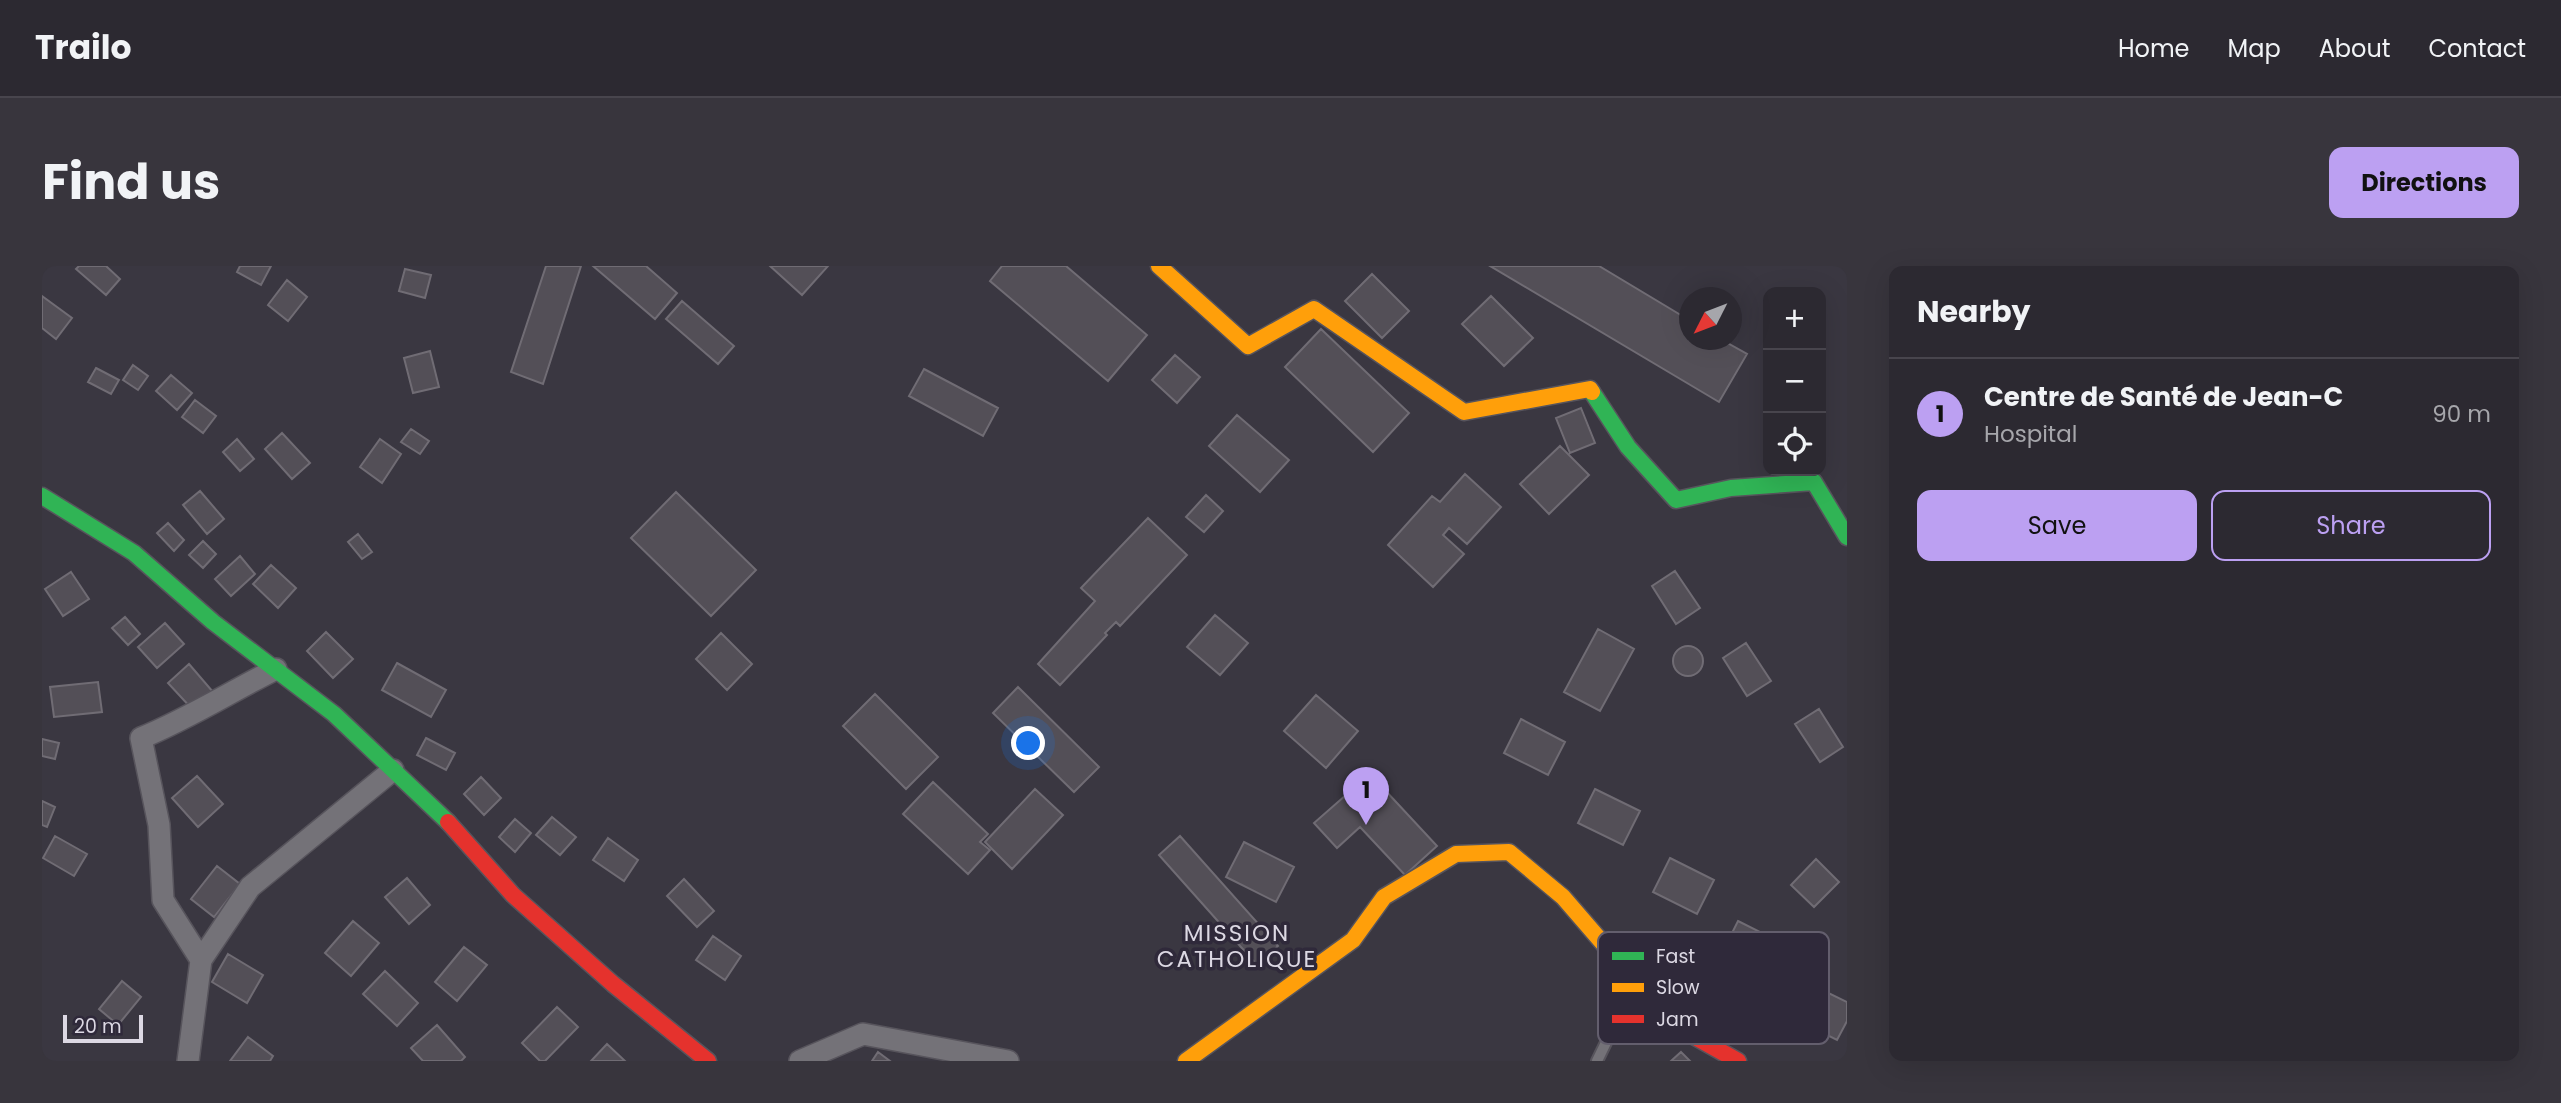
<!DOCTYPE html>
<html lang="en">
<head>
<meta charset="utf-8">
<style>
	:root { --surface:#2c2931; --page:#38353d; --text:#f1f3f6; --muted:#a6a6ab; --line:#48454d; --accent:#bca0f2 }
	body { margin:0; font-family:Poppins,sans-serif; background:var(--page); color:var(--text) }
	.controls { position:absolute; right:21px; top:21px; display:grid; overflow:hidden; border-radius:14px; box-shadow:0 7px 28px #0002 }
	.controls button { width:63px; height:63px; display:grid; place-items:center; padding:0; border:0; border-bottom:2px solid var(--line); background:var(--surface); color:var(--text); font:35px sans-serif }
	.compass { position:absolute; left:1637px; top:21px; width:63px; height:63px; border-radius:50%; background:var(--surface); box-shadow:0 7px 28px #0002; rotate:228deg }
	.scale { position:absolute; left:21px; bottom:18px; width:80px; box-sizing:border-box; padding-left:7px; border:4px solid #dcd8e3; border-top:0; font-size:19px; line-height:24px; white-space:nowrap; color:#dcd8e3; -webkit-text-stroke:5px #2f293a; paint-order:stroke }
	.you { position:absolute; left:987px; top:478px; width:24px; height:24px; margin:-18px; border:5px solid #fff; border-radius:50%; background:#1a73e8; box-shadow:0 0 0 10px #1a73e833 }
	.badge { display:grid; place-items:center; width:46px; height:46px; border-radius:50%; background:var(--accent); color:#111; font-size:23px; font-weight:700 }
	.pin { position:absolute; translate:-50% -58px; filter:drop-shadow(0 2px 4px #0008) }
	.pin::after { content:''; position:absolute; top:37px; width:24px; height:21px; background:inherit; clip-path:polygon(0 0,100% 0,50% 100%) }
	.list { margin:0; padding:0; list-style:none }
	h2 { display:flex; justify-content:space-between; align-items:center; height:91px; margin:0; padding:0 28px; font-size:30px }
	h2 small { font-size:23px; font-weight:400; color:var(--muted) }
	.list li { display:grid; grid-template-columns:46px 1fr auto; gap:21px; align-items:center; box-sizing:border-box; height:112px; padding:0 28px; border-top:2px solid var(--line) }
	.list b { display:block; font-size:26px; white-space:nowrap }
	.list p { margin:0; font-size:23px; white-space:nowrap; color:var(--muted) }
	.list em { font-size:23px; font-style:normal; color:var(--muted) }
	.actions { display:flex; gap:14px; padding:21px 28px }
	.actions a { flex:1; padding:16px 0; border:2px solid var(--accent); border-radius:14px; text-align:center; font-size:24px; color:var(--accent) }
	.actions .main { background:var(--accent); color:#111 }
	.icon { flex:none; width:38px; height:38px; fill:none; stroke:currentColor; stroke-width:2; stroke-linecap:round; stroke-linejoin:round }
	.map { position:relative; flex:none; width:1805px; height:795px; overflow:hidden; border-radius:14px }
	header { display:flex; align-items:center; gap:42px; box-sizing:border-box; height:98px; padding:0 35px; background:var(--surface); border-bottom:2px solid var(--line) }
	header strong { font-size:33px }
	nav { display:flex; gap:38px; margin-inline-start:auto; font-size:24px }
	.intro { display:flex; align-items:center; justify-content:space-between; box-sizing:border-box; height:168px; padding:0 42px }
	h1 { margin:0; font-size:49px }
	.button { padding:18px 32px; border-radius:14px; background:var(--accent); color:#111; font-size:24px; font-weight:700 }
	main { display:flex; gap:42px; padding:0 42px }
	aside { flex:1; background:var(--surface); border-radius:14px; box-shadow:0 7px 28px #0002 }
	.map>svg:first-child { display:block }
	.building { fill:#534f57; stroke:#706c74; stroke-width:2 }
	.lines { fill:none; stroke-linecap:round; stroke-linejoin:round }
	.lane-casing { stroke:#57545c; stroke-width:14 }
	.street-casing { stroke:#57545c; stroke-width:24 }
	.fast-casing { stroke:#57545c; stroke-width:19 }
	.slow-casing { stroke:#57545c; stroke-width:19 }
	.jam-casing { stroke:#57545c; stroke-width:19 }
	.lane { stroke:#747278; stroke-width:10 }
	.street { stroke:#747278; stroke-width:21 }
	.fast { stroke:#30b455; stroke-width:16 }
	.slow { stroke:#ff9f0a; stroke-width:16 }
	.jam { stroke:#e5322d; stroke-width:16 }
	.labels { text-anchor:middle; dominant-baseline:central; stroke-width:7; stroke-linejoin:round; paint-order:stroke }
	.neighbourhood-label { font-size:23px; letter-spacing:2px; fill:#dcd8e3; stroke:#2f293a }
	.key { fill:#2f293a; stroke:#635e6d; stroke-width:2 }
	.key-label { font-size:19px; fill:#dcd8e3 }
</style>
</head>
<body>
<header>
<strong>Trailo</strong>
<nav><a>Home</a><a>Map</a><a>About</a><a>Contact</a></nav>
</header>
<div class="intro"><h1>Find us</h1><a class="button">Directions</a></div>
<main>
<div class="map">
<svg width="1805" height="795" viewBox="0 0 1805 795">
	<rect width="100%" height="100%" fill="#3a3741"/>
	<!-- building -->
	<path class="building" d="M37,0H64L78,13L64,29L34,3Z
		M198,0H229L219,19L195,6Z
		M504,0H539L501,118L469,106Z
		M551,0H604L635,27L613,53Z
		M728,0H786L760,29Z
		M960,0H1024L1105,69L1066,115L948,15Z
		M1448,0H1557L1647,54V74H1680L1705,88L1677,136Z
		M363,3L389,9L383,32L357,25Z
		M1330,8L1367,45L1340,72L1303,35Z
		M245,14L265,31L246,55L226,39Z
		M0,30L30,52L14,73L0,62Z
		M1449,30L1491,72L1462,100L1420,58Z
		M640,35L692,80L676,98L624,53Z
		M1279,63L1367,147L1331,186L1243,101Z
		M388,85L397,121L371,127L362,92Z
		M1133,89L1158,111L1135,137L1110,114Z
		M91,99L106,110L96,124L81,114Z
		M54,102L77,114L69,128L46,116Z
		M882,103L956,142L941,170L867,130Z
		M129,109L150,127L135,144L114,125Z
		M153,134L174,150L161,167L140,151Z
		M1539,142L1553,177L1528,187L1514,152Z
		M1195,149L1247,194L1218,226L1167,180Z
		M369,163L387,175L378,188L359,176Z
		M240,167L268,197L250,213L223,183Z
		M195,173L212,193L198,205L181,186Z
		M338,173L359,188L340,217L318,201Z
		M1518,180L1547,209L1507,248L1478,218Z
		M1423,208L1459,241L1425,278L1407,262L1401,269L1422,288L1391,321L1346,279L1390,230L1398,236Z
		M158,225L182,253L165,268L141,239Z
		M634,226L714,304L669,350L589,272Z
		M1164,229L1181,245L1162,266L1144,251Z
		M1106,252L1145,289L1078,360L1074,356L1063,367L1065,369L1018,419L996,398L1053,335L1039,322Z
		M126,257L142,274L132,285L115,267Z
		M316,268L330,286L320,293L306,276Z
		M161,275L174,288L161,302L147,289Z
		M198,290L213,308L189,330L173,313Z
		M229,299L254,322L236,342L211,318Z
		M1633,305L1658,342L1634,358L1610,320Z
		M29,306L47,333L21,350L3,323Z
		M1173,349L1206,377L1178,409L1145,381Z
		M83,351L98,368L86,379L70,362Z
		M123,357L142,378L115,402L96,381Z
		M1556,363L1592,383L1558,445L1522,426Z
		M284,366L311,393L291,412L265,385Z
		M679,367L710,398L685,424L654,393Z
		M1704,377L1729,415L1705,430L1681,392Z
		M1631 395a15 15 0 1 1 30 0a15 15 0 1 1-30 0Z
		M355,397L404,424L389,451L340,424Z
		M147,398L171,426L151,444L126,417Z
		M56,416L60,446L12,451L8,421Z
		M976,421L1057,501L1032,526L951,447Z
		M833,428L896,491L864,523L801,460Z
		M1274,429L1316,465L1284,502L1242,465Z
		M1777,443L1801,481L1778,496L1753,458Z
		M1479,453L1523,476L1506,509L1462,487Z
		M384,472L413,487L404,504L375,489Z
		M0,473L17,477L13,493L0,490Z
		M1328,508L1395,580L1363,609L1318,561L1295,582L1272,557Z
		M155,510L181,538L156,561L130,532Z
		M439,511L459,532L442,549L422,528Z
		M891,516L946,568L938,576L948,584L926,608L861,548Z
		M993,523L1021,549L970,603L943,576Z
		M1553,523L1598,545L1581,579L1536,557Z
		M0,535L13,541L5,561L0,559Z
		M510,551L534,571L518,589L494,569Z
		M473,553L489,567L473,586L457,571Z
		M13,570L45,588L32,610L1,592Z
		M1138,570L1236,680L1215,699L1117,589Z
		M566,572L596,594L582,615L551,594Z
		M1202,576L1252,601L1234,636L1184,611Z
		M1628,592L1672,614L1655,648L1611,626Z
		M1774,593L1797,616L1772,641L1749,619Z
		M175,600L198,618L172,651L149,633Z
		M365,612L388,639L367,658L343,631Z
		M642,613L672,645L655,661L625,630Z
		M311,655L337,677L309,710L283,687Z
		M1696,655L1740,677L1723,711L1679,689Z
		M671,670L699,690L683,714L654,694Z
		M422,681L445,699L415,735L393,716Z
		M186,688L221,709L205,737L170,716Z
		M343,705L376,737L355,760L321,728Z
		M80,715L99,731L76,759L57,743Z
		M1768,718L1805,736V755L1795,774L1751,752Z
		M515,741L536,761L503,795H498L480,777Z
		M395,759L423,791L419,795H381L369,782Z
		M206,771L231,790L228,795H188Z
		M565,778L583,795H549Z
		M836,786L848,795H830Z
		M1639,786L1648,795H1629Z"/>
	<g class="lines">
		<defs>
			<path id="lane" d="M1555,795L1593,717"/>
			<path id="street" d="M159,694L121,634L117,559L99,472C146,453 188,426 234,403
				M146,795L159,694L208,621L351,504
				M758,795L821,768L966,795"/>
			<path id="fast" d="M1550,126L1586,181L1634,234L1689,222L1772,216L1805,271
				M0,230L92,287L171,356L292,448L406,556"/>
			<path id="slow" d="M1117,0L1206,80L1272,43L1422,146L1548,123L1550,126
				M1144,795L1311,674L1342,631L1414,588L1467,586L1521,631L1584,704"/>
			<path id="jam" d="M406,556L471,629L571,718L666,795
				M1584,704L1646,767L1696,795"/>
		</defs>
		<!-- lane casing -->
		<use href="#lane" class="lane-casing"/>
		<!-- street casing -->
		<use href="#street" class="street-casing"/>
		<!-- fast casing -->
		<use href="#fast" class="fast-casing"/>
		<!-- slow casing -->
		<use href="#slow" class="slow-casing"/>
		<!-- jam casing -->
		<use href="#jam" class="jam-casing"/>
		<!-- lane -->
		<use href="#lane" class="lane"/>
		<!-- street -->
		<use href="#street" class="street"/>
		<!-- fast -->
		<use href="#fast" class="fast"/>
		<!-- slow -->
		<use href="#slow" class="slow"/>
		<!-- jam -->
		<use href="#jam" class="jam"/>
	</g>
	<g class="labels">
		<!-- neighbourhood labels -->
		<g class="neighbourhood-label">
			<text x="1195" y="667">MISSION<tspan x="1195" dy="26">CATHOLIQUE</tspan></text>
		</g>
	</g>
	<!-- legend -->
	<rect x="1556" y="666" width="231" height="112" rx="10" class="key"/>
	<rect x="1570" y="686" width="32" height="8" fill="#30b455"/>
	<rect x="1570" y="717" width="32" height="9" fill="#ff9f0a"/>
	<rect x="1570" y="749" width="32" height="8" fill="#e5322d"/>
	<g class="key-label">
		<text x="1614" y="697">Fast</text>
		<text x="1614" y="728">Slow</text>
		<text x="1614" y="760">Jam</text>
	</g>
</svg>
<div class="controls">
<button>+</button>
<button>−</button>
<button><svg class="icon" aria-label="locate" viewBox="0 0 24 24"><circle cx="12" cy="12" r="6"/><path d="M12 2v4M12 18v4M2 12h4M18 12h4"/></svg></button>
</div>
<svg class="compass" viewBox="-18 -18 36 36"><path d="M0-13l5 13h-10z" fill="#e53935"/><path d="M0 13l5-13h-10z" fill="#a6a6ab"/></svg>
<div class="scale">20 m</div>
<div class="you"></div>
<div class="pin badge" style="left:1324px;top:559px">1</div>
</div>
<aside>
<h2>Nearby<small></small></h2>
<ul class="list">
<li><span class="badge">1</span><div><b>Centre de Santé de Jean-C</b><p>Hospital</p></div><em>90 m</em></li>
</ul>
<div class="actions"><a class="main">Save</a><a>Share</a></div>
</aside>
</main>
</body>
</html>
